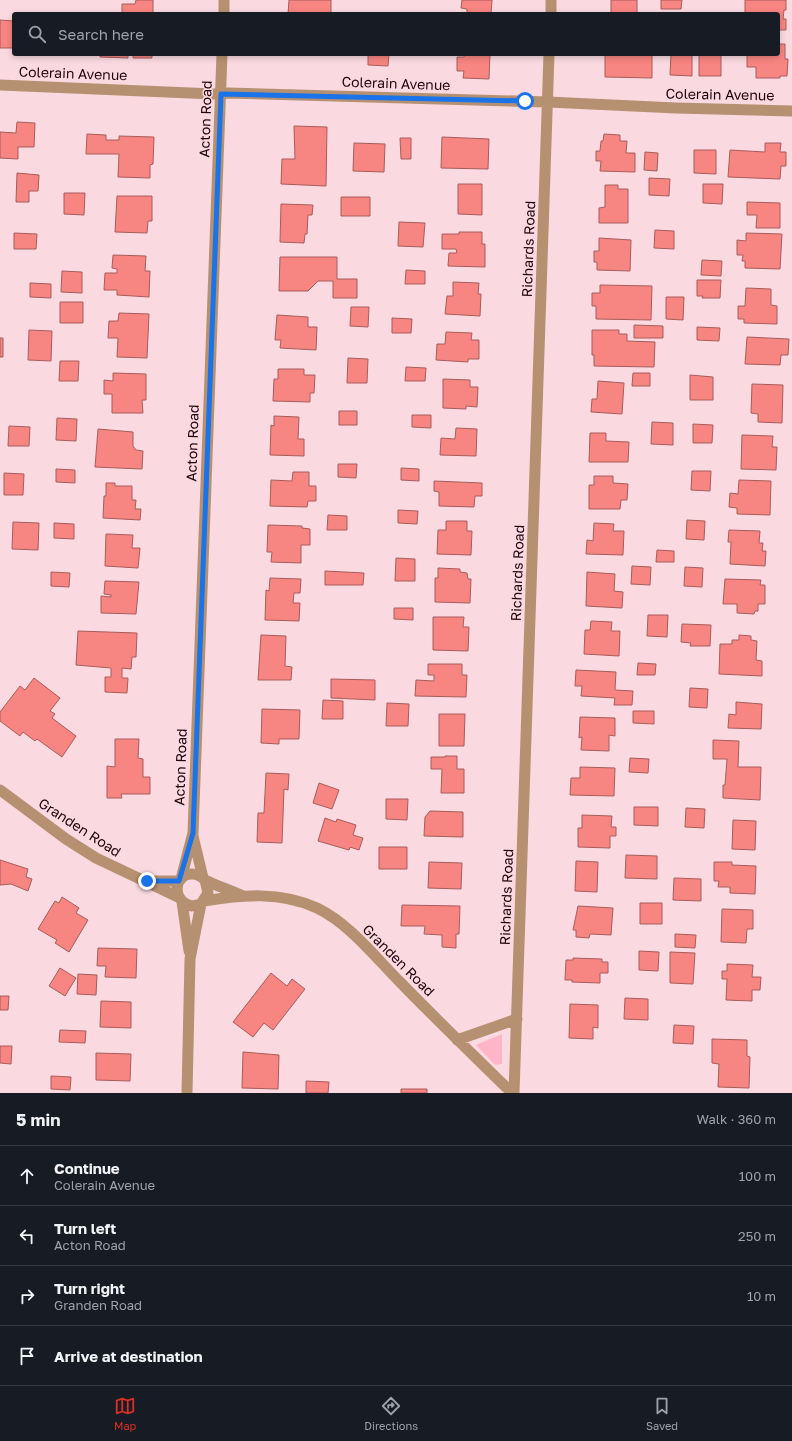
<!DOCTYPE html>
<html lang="en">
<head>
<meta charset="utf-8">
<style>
	:root { --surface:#171b24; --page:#242831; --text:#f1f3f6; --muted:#9ea1a6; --line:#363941; --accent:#d93025 }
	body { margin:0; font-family:"Golos Text",sans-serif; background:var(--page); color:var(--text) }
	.stop { position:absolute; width:12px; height:12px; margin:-9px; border:3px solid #1a73e8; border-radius:50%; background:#fff }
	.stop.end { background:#1a73e8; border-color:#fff; box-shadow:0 1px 4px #0008 }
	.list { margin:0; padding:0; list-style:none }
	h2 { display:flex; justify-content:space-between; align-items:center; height:52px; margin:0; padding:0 16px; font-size:17px }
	h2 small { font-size:13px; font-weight:400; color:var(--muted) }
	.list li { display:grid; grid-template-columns:26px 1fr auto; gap:12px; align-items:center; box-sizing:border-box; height:60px; padding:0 16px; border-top:1px solid var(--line) }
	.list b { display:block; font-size:15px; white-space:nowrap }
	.list p { margin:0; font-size:13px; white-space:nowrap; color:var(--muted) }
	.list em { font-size:13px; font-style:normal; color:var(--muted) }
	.icon { flex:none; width:22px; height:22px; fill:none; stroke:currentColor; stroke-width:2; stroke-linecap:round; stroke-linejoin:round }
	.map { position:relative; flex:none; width:792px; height:1093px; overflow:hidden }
	.search { position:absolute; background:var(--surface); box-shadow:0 2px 6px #0003; left:12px; right:12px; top:12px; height:44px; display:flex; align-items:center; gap:10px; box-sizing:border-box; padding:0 14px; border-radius:4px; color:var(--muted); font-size:15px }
	.sheet { height:292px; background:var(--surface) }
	nav { display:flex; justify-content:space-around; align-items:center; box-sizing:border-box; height:56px; border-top:1px solid var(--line); background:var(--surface); font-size:11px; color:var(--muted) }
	nav a { display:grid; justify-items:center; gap:2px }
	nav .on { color:var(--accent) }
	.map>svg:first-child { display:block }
	.green { fill:#ffb5c8 }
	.building { fill:#f78582; stroke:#a85d5a }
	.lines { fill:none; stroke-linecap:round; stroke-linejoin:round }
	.minor { stroke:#b69171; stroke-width:11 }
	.route { stroke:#1a73e8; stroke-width:5 }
	.labels { text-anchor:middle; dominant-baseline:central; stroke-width:3; stroke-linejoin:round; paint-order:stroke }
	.street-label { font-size:14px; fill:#20050e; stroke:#fbd9e1 }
</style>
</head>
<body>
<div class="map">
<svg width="792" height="1093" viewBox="0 0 792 1093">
	<rect width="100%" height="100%" fill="#fbd9e1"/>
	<!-- green -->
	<path class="green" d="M502,1034V1064L495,1065L476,1045Z"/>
	<!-- building -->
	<path class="building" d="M136,0H153V14H122V4H135Z
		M289,0H331V14H288Z
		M462,0H492L491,14H467V9L461,8Z
		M611,0H637V14H611Z
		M661,0H682L681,9H661Z
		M745,0H786V10H784L783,19H786V30H778V14H745Z
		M0,20L14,21V48H0Z
		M778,44H785V59H788L787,76H780V78H756V67H747V54H778Z
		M100,54H128V58L100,57Z
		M133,54H152V58H133Z
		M368,54H389L388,66L368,65Z
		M465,54H490L489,79L463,78L464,71H457V57H464Z
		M605,54H652V78L605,77Z
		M671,54H692V76L670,75Z
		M699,54H721V76H699Z
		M17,122L35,123L34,147H18V159L0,158V132L16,133Z
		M294,126L327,127L326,186L281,184L282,159H295Z
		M87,134L106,135V140H119V136L154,137L153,164L150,165V178L118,177L119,154H86Z
		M604,134L620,135V141H627L626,153H635V172L600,171L601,161H596V151H600L601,141H603Z
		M442,137L489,139L488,169L441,168Z
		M400,138H411V159H401Z
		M354,143L385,144L384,172L353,171Z
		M765,143H781L780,152H786V166H781L780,179L728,177L730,150L765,152Z
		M694,150H716V174L694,173Z
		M645,152L658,153L657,171L644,170Z
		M17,173L39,175L38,191H29V202H16Z
		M649,178L670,179L669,196L649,195Z
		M458,184H482V215L458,214Z
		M703,184H723L722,204L703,203Z
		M605,185H618V189H628V223H599V208L605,207Z
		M64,193H85L84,215L64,214Z
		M117,196H152V221H148L147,233L115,232Z
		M341,197H370V216H341Z
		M747,202L780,203V228H756L757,215H747Z
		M281,204L313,205L312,215H308L307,234H305L304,243L280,242Z
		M399,222L425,223L423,247L398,246Z
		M655,230L674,231V249L654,248Z
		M459,232H482V244H485V267L448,266L449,253H457L456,249H442V234H459Z
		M14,233L37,234L36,249H14Z
		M746,233L782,234L780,269L745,268V261H742L743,255H737V240L746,241Z
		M599,238L631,240L630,271L597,270V262H594V251H599Z
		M113,255L146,256L145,271H150L149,297L117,295V290H104L105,273H117V269L112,268Z
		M280,257H337V279H357V298H333V281H318L308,291H279Z
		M702,260L722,261L721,276L701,275Z
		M406,270L425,271V284H405Z
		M62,271L82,272V293L61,292Z
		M697,280H721L720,298H702L703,296H697Z
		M453,282L479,283L478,294H481L480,316L445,314L447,296H453Z
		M30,283L51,284V298L30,297Z
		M600,285L652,286L651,320L596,319V306H592V293H600Z
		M746,288L771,289V305L777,306V324L744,323V319H738V306H745Z
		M666,297H684L683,320L666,319Z
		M60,302H83V323H60Z
		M351,307H369L368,327L350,326Z
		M119,313L149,314L147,358L117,357L118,338H108L109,321H118Z
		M277,315L308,317V327H317L316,350L280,348L281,340H275Z
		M392,318L412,319L411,333H392Z
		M634,325L663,326V338H634Z
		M697,327L720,328L719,341L697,340Z
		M29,330L52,331L51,361L28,360Z
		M592,330H619V334H627V341L655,342L654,367L594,366V355H592Z
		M446,332L472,333L471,340H479V359H468V362L436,360L437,344H445Z
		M747,337L789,339L788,355H781L780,365L745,364Z
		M0,338H3V357H0Z
		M348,358L368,359L367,383H347Z
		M60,361H79L78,381H59Z
		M406,367L426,368L425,381H405Z
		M278,369H304V375H315L314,393H310V402L273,401L274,379H278Z
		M113,373L146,374V400H142L143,413H112V394H104V380L113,381Z
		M633,373H650V386H632Z
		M690,375L713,377V400H690Z
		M443,379L470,380V387H478L477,407L466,406V409L443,408Z
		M598,381L624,383L622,414L591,412L592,399H597Z
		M752,384L783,385L782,423L758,422V414L751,413Z
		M339,411H357V425H339Z
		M412,415H431V428L412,427Z
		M274,416L299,417L298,439H304V456L270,455L271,425L274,426Z
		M57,418L77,419L76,441L56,440Z
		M652,422L673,423V445L651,444Z
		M693,424L713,425L712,443H693Z
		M9,426L30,427L29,446H8Z
		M456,428L477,429L476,456L440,455L441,438L455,439Z
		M98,429L133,432V446L136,450L143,451L142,469L95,467Z
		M590,433H606V441L629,442L628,462H589Z
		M742,435L773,436L772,447H777L776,470L741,469Z
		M338,464H357L356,478L338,477Z
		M401,468L419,469V481L401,480Z
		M56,469L75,470V483L56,482Z
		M692,471H711L710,491L691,490Z
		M293,472H309V486H316V501H308L307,507L270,506L271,480L292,481Z
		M4,473L24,474L23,495H4Z
		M594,476H613V483L628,484L627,500H621L620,509H589V485H594Z
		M739,480L771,481L770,515L737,514V508L729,507L730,493L738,494Z
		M434,481L482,483V496H475L474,507L439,506V492L434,491Z
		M106,483H115V486H132V500H136L135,509H141L140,520L103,518L104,496H106Z
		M398,510L418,511L417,524L398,523Z
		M328,515L347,516V530H327Z
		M687,520L705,521L704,540L686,539Z
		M446,521H467V531H472L471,555L437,554L438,530H446Z
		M13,522L39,523L38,550L12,549Z
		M54,523L74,524V539L54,538Z
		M594,523L614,524L613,531H624L623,555L586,554L587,540L593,541Z
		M268,525L302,526V528L310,529V545H301V563L271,562L272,552H267Z
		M729,530L760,531L759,543H763L762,551H766L765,566L730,564L731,542H728Z
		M106,534L133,535L132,548H140L138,568L105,566Z
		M657,550L674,551V562H656Z
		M396,558L415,559V581H395Z
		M632,566L651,567L650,585L631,584Z
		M685,567L703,568L702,587L684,586Z
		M438,568L460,569V572L467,573L468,579H471L470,603L435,602V578H438Z
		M325,571L364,573L363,585H325Z
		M51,572L70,573L69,587L51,586Z
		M587,572L615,574L614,591L623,592L622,608L586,606Z
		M270,578L301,579L300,593H294L293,603H300L299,621L265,620L266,590L269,591Z
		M725,579L761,580L760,585H765V604H758V611H755L754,614L737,613V604H723Z
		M105,581L139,582L136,614L101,613V596L111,597V595L104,594Z
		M394,608H413V620L394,619Z
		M648,615H668L667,637L647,636Z
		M433,617H464L463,627H469L468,651L433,650Z
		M591,621L612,622L611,631H620L619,656L584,654L585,630H590Z
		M682,624L711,625L710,646H690L691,643L681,642Z
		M78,631L137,633L136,657H132L131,669L122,668V678H128L127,693L105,692V677H111V668L76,665Z
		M261,635L286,636L285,666L292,667L291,680H258Z
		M739,635L751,636V640L757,641L756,660L762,661V676L719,674L720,644H732V640H739Z
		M638,663L656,664L655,675H637Z
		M428,664H462V675H467L466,697L415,696L416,680L434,681V675H428Z
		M576,670L616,672L615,690L633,691L632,705H614L615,698L581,696L582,686H575Z
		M34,678L60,698L50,711L55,714L52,718L76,736L62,757L37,739L35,741L23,732L20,736L0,721V712L20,686L25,690Z
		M331,679L375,680V700L331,698Z
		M690,688L708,689L707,708L689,707Z
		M323,700L343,701V719H322Z
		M736,702L762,704L761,729L728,728L729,714L736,715Z
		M387,703L409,704L408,726H386Z
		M262,709L300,710L299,739H279V744L261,743Z
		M633,711H654V724L633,723Z
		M439,714H465L464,746H439Z
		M580,717L615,718V736L609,735V751L581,750L582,737L579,738Z
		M115,739H139L138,758L143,759V777H150V794H121L122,798H107V766L115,767Z
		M713,740L739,741L738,767H761L760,800L723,798V785H725L727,759H713Z
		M445,756H457V769H464V793H441L442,769H431V757H445Z
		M630,758L649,759L648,773L629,772Z
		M580,767L615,768L614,796L570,795L571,778H580Z
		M266,773L289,774L288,790L284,789L282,843L257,842L258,813H264Z
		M319,783L339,790L332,809L313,803Z
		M386,799H408L407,820L386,819Z
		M634,807H658V826L634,825Z
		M686,808L705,809L704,828L685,827Z
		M430,811L463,812V837L424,836L425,817Z
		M582,815L612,816L611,827H616V836H610V848L578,847V828H582Z
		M325,818L336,822L337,819L356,825L353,835L363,838L359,850L350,847L349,850L318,841Z
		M733,820L756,821L755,850L732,849Z
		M379,847H407V869H379Z
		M626,855L657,856V879L625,878Z
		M0,860L28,869L26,877L32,879L28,891L11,884L0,885Z
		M576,861L598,862L597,892L575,891Z
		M429,862L462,863L461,889L428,888Z
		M714,862H732V865L756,866L755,894L730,893V887H718L719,881H714Z
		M674,878L701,879V901L673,900Z
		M62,897L79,908L76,913L88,920L69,952L55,943L57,940L38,929L55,901L59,903Z
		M640,903H662V924H640Z
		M402,905L460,906L459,934H456V948L442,947V935L424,934L425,926H401Z
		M578,906L613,908L611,935L590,934L589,938L576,937V930H573Z
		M722,909L753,910V929H747L746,943L721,942Z
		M675,934L696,935L695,948L675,947Z
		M98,948L137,949L136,978L105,977L106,966H97Z
		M639,951L659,952L658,971L639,970Z
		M670,952L695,953L693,984L670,983Z
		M573,958L602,959V962H608V973H600V983L572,982V980H565L566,960H573Z
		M727,964L753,965L752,977H761L760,990H752V1001L726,1000L727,979H722V971H727Z
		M60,968L76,978L65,996L49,986Z
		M271,973L287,986L292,979L305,989L273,1030L264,1023L253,1037L233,1022Z
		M78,974L97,975L96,995L77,994Z
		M0,996H9L8,1010H0Z
		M625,998L648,999V1020L624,1019Z
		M101,1001L131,1002V1028L100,1027Z
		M570,1004L598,1005V1028L593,1027V1039L569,1038Z
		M674,1025L694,1026L693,1044L673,1043Z
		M60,1030L86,1031L85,1043L59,1042Z
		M712,1039L747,1040V1056L750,1057L749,1088L718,1087L719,1064L712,1063Z
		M0,1046H12L11,1064L0,1063Z
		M243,1052L279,1055L278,1089L242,1088Z
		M96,1053L131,1054L130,1081L96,1080Z
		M51,1076L71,1077L70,1090L51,1089Z
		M306,1081L329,1082L328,1093H306Z
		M401,1089H427V1093H401Z"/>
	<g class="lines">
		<!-- minor -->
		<path class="minor" d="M224,14V0
			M551,14V0
			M0,85L214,94L228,93L548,102L676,108L792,111
			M0,790L66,839L96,858L178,897
			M193,836L203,878
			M181,879L193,833L222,54
			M205,880L208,893L201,904L192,906C171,902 173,873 193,874C199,874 202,878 207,881C217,886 230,890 241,895
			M150,881H179
			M204,901C242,895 280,891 317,908C350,924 375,957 400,982C437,1020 474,1056 512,1093
			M182,902L189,951
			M457,1040L517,1019
			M187,1093L190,959L201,904
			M514,1093L549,54"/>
	</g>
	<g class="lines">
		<!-- route -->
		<path class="route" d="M147,881H179L193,833L221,94L525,101"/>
	</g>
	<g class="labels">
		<!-- street labels -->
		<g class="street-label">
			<text transform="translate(73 73) rotate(2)">Colerain Avenue</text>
			<text transform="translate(396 83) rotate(2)">Colerain Avenue</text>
			<text transform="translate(720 94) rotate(1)">Colerain Avenue</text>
			<text transform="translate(205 119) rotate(-88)">Acton Road</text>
			<text transform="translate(528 249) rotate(-88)">Richards Road</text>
			<text transform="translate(192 443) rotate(-88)">Acton Road</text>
			<text transform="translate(517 573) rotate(-88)">Richards Road</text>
			<text transform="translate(180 767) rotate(-88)">Acton Road</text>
			<text transform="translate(80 827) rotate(33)">Granden Road</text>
			<text transform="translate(506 897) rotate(-88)">Richards Road</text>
			<text transform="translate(399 960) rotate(45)">Granden Road</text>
		</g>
	</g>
</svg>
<div class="stop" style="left:525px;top:101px"></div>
<div class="stop end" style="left:147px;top:881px"></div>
<div class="search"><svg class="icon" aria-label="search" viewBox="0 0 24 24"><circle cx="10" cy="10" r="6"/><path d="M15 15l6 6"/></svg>Search here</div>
</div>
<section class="sheet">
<h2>5 min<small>Walk · 360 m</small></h2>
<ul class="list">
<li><svg class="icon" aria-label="ahead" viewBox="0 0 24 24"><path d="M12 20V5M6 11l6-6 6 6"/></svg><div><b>Continue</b><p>Colerain Avenue</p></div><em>100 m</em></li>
<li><svg class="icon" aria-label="left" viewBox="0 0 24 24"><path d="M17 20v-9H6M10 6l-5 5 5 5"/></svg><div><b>Turn left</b><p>Acton Road</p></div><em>250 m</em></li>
<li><svg class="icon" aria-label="right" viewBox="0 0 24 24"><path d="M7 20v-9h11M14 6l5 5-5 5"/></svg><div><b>Turn right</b><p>Granden Road</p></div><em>10 m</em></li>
<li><svg class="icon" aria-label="arrive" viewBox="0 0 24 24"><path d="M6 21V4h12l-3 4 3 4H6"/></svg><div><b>Arrive at destination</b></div></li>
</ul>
</section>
<nav>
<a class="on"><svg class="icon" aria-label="map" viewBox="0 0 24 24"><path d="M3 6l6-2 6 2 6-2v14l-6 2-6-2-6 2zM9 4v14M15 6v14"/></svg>Map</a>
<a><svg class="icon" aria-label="directions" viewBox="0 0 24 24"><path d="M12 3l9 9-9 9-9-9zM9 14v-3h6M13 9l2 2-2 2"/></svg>Directions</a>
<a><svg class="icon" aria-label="saved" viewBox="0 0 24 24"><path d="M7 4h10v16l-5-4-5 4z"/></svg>Saved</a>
</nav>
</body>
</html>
